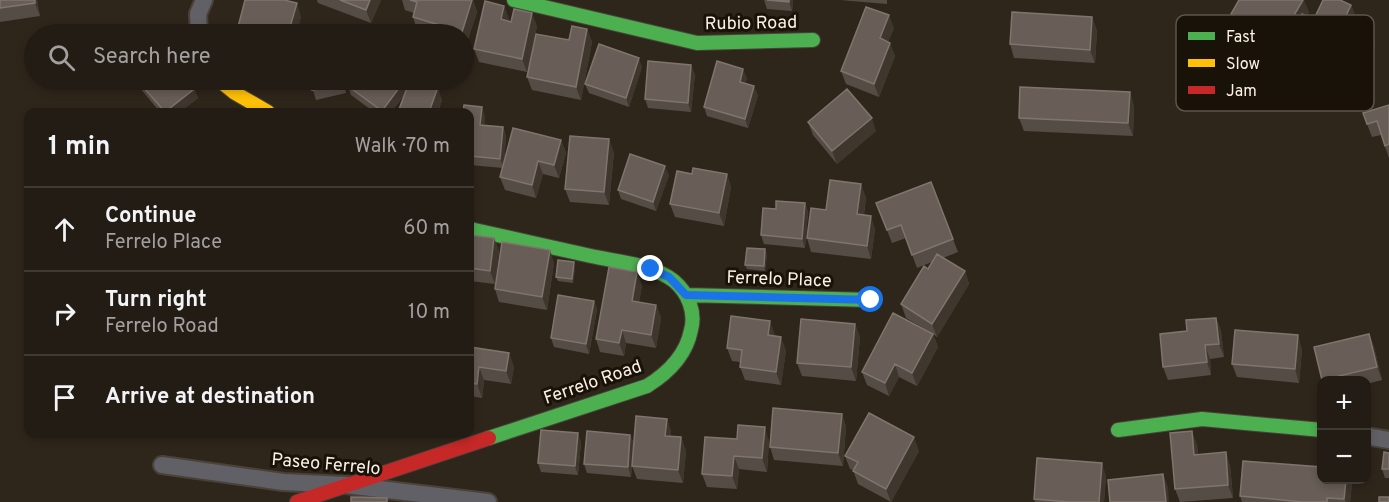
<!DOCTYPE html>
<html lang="en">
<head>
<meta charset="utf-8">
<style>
	:root { --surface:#231c14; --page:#2b251d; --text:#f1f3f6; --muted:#a3a1a0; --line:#403a34 }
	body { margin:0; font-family:Overpass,sans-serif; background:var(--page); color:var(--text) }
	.controls { position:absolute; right:18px; bottom:18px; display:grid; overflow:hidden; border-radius:12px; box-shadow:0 3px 9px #0003 }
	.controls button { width:54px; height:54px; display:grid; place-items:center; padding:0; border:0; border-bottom:2px solid var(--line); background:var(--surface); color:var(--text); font:30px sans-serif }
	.stop { position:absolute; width:18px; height:18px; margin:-14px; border:4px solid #1a73e8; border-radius:50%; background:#fff }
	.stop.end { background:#1a73e8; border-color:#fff; box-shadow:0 2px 6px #0008 }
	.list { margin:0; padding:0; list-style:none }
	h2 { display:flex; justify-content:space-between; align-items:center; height:78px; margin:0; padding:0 24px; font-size:26px }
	h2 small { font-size:20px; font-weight:400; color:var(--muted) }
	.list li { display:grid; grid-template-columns:39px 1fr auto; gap:18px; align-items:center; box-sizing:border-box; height:84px; padding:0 24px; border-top:2px solid var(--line) }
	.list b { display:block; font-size:22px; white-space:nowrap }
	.list p { margin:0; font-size:20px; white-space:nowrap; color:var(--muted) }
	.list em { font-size:20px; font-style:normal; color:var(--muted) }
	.icon { flex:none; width:33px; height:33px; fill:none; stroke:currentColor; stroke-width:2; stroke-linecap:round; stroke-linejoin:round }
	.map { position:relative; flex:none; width:1389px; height:502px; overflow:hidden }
	.search { position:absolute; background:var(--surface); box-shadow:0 3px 9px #0003; left:24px; top:24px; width:450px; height:66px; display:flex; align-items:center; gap:15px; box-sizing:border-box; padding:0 21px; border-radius:33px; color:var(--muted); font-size:22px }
	.panel { position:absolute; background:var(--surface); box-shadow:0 3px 9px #0003; left:24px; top:108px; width:450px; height:330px; border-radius:12px }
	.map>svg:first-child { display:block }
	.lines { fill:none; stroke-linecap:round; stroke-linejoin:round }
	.street-casing { stroke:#4a4239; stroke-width:20 }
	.fast-casing { stroke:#4a4239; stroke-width:16 }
	.slow-casing { stroke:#4a4239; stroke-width:16 }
	.jam-casing { stroke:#4a4239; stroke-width:16 }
	.street { stroke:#626067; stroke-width:16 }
	.fast { stroke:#4caf50; stroke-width:14 }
	.slow { stroke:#ffc107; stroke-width:14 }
	.jam { stroke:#c62828; stroke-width:14 }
	.wall { fill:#564c46 }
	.shaded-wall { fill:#3f362e }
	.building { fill:#685e57; stroke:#7f756d; stroke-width:1.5 }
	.route { stroke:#1a73e8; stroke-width:8 }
	.labels { text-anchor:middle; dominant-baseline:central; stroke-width:6; stroke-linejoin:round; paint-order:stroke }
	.street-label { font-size:18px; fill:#fbf1e4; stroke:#191209 }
	.key { fill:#191209; stroke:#5d554b; stroke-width:1.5 }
	.key-label { font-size:16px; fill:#fbf1e4 }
</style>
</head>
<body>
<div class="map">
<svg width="1389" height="502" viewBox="0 0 1389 502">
	<rect width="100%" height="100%" fill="#2f261b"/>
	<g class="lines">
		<defs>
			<path id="street" d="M199,34L198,14L204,0
				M1366,436L1389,440
				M162,465L283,482L346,485L488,502"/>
			<path id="fast" d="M514,0L697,43L813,40
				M470,229C510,238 551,247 591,256C618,262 652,264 674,281C688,293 696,312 691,330C686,356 668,373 647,386L489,438
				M686,295L871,300
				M1118,430L1202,419L1322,430"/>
			<path id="slow" d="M219,80L235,93L268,112"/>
			<path id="jam" d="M297,502L489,438"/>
		</defs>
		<!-- street casing -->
		<use href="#street" class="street-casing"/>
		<!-- fast casing -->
		<use href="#fast" class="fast-casing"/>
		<!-- slow casing -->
		<use href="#slow" class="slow-casing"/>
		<!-- jam casing -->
		<use href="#jam" class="jam-casing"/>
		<!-- street -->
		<use href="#street" class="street"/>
		<!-- fast -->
		<use href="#fast" class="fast"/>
		<!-- slow -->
		<use href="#slow" class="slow"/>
		<!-- jam -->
		<use href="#jam" class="jam"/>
	</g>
	<!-- wall -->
	<path class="wall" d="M0,0H37L40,16L0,22Z
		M317,0H381L371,23L318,3Z
		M402,0H473L477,12L466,45H464V34H432L417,30L413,17L414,13L405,10Z
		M764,0H793L792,11L767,9Z
		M840,0H887V4Z
		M1351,5L1356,18L1353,24L1370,32L1375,45L1358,83L1294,53L1291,43L1284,54L1236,27L1231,14L1309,12L1307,16L1314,19Z
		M504,6L509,19V21L537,26L527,72L479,62L474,49Z
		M301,17L296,34H240L238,27Z
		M1092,17L1097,31L1095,63L1014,58L1010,44Z
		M894,28L888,42L895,56L879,97L846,84L841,71Z
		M587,29L592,42L581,100L532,90L527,77L569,40Z
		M642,67L629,107L589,93L585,84Z
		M695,74L691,112L648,108L645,99Z
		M747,78L745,84L758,95L748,128L707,116L704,107Z
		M136,80H187L194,89L198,98L180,112H160L139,87Z
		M310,80H343L346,93L316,100Z
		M353,80H407L408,83L442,100L438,112H398L405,94L391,112H374L351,95L348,86Z
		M1134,105L1133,136L1024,131L1019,118Z
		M1389,105V158L1381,135L1372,137L1367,124Z
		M470,112L485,116L484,125L503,127L506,136L504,162L561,140L566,153L559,178L543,174L536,198L505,190L500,177L503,168L470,165Z
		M808,122L876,131L837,164L813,135Z
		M614,152L609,205L570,202L565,189Z
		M692,174H727L731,187L724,226L675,217L670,204Z
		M669,175L656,211L621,199L618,190Z
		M931,182L958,252L943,258L965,271L969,284L937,337L933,334L938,347L917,386L899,377L889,396L867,385L862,372L928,331L906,318L901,304L932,262L917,268L906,238L892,243L876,203Z
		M866,197L864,215L875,229L871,259L811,252L807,238L826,210Z
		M805,203L808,212L805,248L764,244L761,235L776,209Z
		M470,235L494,238L499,251L495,284L470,281Z
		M767,254L765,271L747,269L745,265Z
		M554,263L547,310L499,302L495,289Z
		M575,267L573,283L558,281L556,277Z
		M642,285L639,302L656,305L661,318L656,348L626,343L624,356L600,352L596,339Z
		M594,301L597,310L589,354L554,347L551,338Z
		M1216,318L1221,331L1224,357L1210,359L1211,375L1168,380L1163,367L1187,331Z
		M855,324L860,337L856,381L802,376L797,363Z
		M1369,334L1374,347L1382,380L1366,384V381H1322L1314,347Z
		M775,335L786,350L781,385L745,380L740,367V362L732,361L727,348Z
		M470,347L514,366L511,384L484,380L482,398L470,396Z
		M1302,349L1299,383L1237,377L1232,364Z
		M842,414L846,427L843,466L774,460L770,447Z
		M667,419L671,432V437H681L686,451L683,483L637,479L632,466L631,477L587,473L584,464L630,435L634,444Z
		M737,439L769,441L767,472L739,469L737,489L707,487L702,474Z
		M581,442L578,475L541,472L538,463Z
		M1197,444L1198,454L1230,465L1233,498L1180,502L1175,489Z
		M919,451L891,502L858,484L853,470L850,469L845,456Z
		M1389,453V478H1385L1382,469Z
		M1106,476L1104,502H1035L1034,499Z
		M1352,483L1350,502H1242L1240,496Z"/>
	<!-- shaded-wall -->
	<path class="shaded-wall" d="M35,0H37L40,16L35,3Z
		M370,0H381L371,23L366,10Z
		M472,0H473L477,12L466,45L464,38V34H462V32Z
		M789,0H793L792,11L789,2Z
		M1303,0H1304L1309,12L1292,41L1290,40L1291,43L1284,54L1279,41Z
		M297,3L301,17L296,34H288Z
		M1351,5L1356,18L1348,33L1344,20Z
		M504,6L509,19L506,32L501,19Z
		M532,13L537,26L527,72L522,59Z
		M889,15L894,28L884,51L880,38Z
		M1092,17L1097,31L1095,63L1090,50Z
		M587,29L592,42L581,100L576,87Z
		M1370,32L1375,45L1358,83L1353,70Z
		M890,43L895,56L879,97L874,84Z
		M639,58L642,67L629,107L626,98Z
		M691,65L695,74L691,112L688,103Z
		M743,69L747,78L743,91L740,82Z
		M405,80H407L410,87L391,112H382V111Z
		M754,86L758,95L748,128L745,119Z
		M438,87L442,100L438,112H429Z
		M194,89L198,98L180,112H165Z
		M1130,92L1134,105L1133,136L1128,123Z
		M482,107L485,116L484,134L480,125Z
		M872,118L876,131L837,164L832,151Z
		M503,127L506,136L504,168L500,159Z
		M609,139L614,152L609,205L604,192Z
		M561,140L566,153L559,178L554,165Z
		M538,161L543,174L536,198L532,185Z
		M665,166L669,175L656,211L653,202Z
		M727,174L731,187L724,226L719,213Z
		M861,184L866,197L862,227L857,214Z
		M805,203L808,212L805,248L802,239Z
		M871,216L875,229L871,259L867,246Z
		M494,238L499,251L495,284L490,271Z
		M765,249L767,254L765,271L764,266Z
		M550,250L554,263L547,310L542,297Z
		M574,262L575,267L573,283L572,279Z
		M965,271L969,284L937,337L932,324Z
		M637,272L642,285L637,314L632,301Z
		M594,301L597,310L589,354L586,344Z
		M656,305L661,318L656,348L651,335Z
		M1216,318L1221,331L1224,357L1219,344Z
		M770,321L775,335L773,348L768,335Z
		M855,324L860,337L856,381L851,367Z
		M622,330L626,343L624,356L619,343Z
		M933,334L938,347L917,386L912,373Z
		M1369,334L1374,347L1382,380L1377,367Z
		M1298,335L1302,349L1299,383L1295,369Z
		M781,337L786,350L781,385L776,372Z
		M1205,345L1210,359L1211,375L1207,362Z
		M509,353L514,366L511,384L506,371Z
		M895,364L899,377L889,396L885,383Z
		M479,367L484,380L482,398L477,384Z
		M842,414L846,427L843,466L838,453Z
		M667,419L671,432L670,449L665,436Z
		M765,427L769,441L767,472L762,458Z
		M1192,431L1197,444L1199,468L1194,455Z
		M578,433L581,442L578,475L575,466Z
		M630,435L634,444L631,477L628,467Z
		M681,437L686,451L683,483L678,470Z
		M914,437L919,451L891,502L886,489Z
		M1226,452L1230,465L1233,498L1228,485Z
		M734,456L739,469L737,489L732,476Z
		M1102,463L1106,476L1104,502H1099Z
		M1163,474L1168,487L1169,502H1166Z
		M1346,480H1351L1352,483L1350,502H1346L1344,499Z"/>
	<!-- building -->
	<path class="building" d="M0,0H35V3L0,8Z
		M245,0H284L297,3L288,34H265L238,27Z
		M340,0H370L366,10Z
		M410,0H472L462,32L413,17L417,2Z
		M767,0H789V2Z
		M1239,0H1303L1279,41L1231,14Z
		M1323,0H1340L1351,5L1344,20L1370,32L1353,70L1290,40L1302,14L1314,19Z
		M485,1L504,6L501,19L511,22L514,9L532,13L522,59L474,49Z
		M866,7L889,15L880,38L890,43L874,84L841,71Z
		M1012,12L1092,17L1090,50L1010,44Z
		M572,26L587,29L576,87L527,77L536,34L569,40Z
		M599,44L639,58L626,98L585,84Z
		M648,61L691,65L688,103L645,99Z
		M717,61L743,69L740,82L754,86L745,119L704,107Z
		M137,80H187L194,89L165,112Z
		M310,80H342L343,84L312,90Z
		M353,80H405L382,111L348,86Z
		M410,80H416L438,87L429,112H398Z
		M1020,87L1130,92L1128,123L1019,118Z
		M847,89L872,118L832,151L808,122Z
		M464,105L482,107L480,125L503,127L500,159L470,156V112H463Z
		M1389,105V144L1385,146L1377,121L1367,124L1363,113Z
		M181,109L203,112H180Z
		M513,128L561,140L554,165L538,161L532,185L500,177Z
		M570,136L609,139L604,192L565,189Z
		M630,154L665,166L653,202L618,190Z
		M693,168L727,174L719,213L670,204L677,171L692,174Z
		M830,180L861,184L857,214L871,216L867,246L807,238L811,208L826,210Z
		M931,182L953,239L912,255L901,225L887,230L876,203Z
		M776,201L805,203L802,239L761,235L763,208L776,209Z
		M470,235L494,238L490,271L470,268Z
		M502,242L550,250L542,297L495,289Z
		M747,248L765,249L764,266L745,265Z
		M937,254L965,271L932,324L901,304L924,266L928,269Z
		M558,260L574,262L572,279L556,277Z
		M609,267L637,272L632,301L656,305L651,335L622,330L619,343L596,339Z
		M558,295L594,301L586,344L551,338Z
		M893,313L933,334L912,373L895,364L885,383L862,372Z
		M731,316L770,321L768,335L781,337L776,372L740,367L742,350L727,348Z
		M1216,318L1219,344L1205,345L1207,362L1163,367L1160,334L1187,331L1186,320Z
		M801,319L855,324L851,367L797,363Z
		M1235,330L1298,335L1295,369L1232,364Z
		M1369,334L1377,367L1322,380L1314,347Z
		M470,347L509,353L506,371L479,367L477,384L470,383Z
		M773,408L842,414L838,453L770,447Z
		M869,413L914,437L886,489L853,471L858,462L845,456Z
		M636,416L667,419L665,436L681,437L678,470L632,466Z
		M738,425L765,427L762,458L734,456L732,476L702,474L705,437L737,439Z
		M541,430L578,433L575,466L538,463Z
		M587,431L630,435L628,467L584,464Z
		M1192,431L1194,455L1226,452L1228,485L1175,489L1170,433Z
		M1384,452L1389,453V469H1382Z
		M1037,458L1102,463L1099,502H1069L1034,499Z
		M1243,461L1322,467V480H1346L1344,499L1327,498V502H1303L1240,496Z
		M1163,474L1166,502H1110L1108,480Z
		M351,497L387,498V502H351Z
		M1379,497H1389V502H1379Z"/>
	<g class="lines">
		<!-- route -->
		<path class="route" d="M651,269L669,277L686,295L871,300"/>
	</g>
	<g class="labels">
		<!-- street labels -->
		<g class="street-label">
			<text transform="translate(751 24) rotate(-1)">Rubio Road</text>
			<text transform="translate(779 280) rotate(2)">Ferrelo Place</text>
			<text transform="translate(593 383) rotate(-19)">Ferrelo Road</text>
			<text transform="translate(326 465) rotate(5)">Paseo Ferrelo</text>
		</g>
	</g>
	<!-- legend -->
	<rect x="1176" y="15" width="198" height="96" rx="9" class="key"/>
	<rect x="1188" y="32" width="27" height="8" fill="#4caf50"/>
	<rect x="1188" y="59" width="27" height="8" fill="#ffc107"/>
	<rect x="1188" y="86" width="27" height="8" fill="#c62828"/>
	<g class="key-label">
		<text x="1226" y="42">Fast</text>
		<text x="1226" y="69">Slow</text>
		<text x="1226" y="96">Jam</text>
	</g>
</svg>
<div class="controls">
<button>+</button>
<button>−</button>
</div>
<div class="stop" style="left:871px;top:300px"></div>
<div class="stop end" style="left:651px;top:269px"></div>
<div class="search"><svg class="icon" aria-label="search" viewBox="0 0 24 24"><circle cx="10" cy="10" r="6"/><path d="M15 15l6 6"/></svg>Search here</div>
<section class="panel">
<h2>1 min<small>Walk · 70 m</small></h2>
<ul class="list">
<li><svg class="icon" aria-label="ahead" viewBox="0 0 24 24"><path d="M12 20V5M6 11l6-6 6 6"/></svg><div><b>Continue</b><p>Ferrelo Place</p></div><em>60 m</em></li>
<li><svg class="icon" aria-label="right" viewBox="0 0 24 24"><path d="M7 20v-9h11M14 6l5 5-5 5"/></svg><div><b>Turn right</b><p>Ferrelo Road</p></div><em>10 m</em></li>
<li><svg class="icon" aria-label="arrive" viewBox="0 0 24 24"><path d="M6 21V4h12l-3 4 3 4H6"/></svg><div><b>Arrive at destination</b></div></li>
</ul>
</section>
</div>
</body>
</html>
